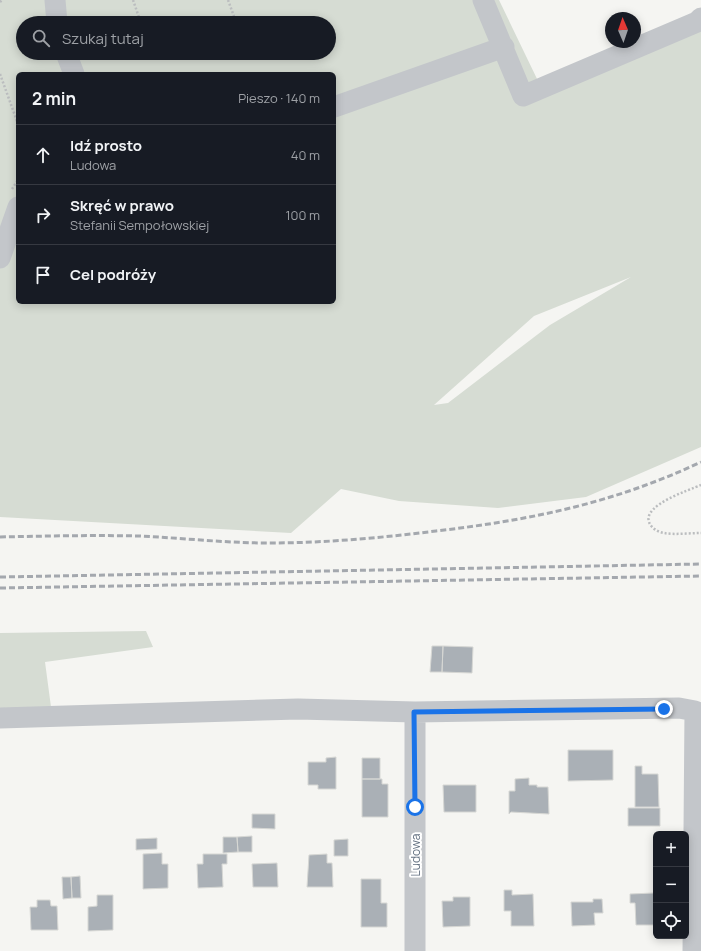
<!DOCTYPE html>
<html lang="pl">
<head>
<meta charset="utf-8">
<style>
	:root { --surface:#171b24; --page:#20242c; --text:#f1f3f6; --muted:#9ea1a6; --line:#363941 }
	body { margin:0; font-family:Manrope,sans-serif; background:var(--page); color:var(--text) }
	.controls { position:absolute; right:12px; bottom:12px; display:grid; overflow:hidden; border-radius:6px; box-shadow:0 2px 10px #0003 }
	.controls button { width:36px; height:36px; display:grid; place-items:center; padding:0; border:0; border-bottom:1px solid var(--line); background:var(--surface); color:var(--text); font:20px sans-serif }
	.compass { position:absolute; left:605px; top:12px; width:36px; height:36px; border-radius:50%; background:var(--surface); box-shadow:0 2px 10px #0003; rotate:358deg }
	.stop { position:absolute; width:12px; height:12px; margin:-9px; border:3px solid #1a73e8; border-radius:50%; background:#fff }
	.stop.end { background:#1a73e8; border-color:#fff; box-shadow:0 1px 4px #0008 }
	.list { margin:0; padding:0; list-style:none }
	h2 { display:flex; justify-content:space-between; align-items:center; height:52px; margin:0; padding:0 16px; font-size:17px }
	h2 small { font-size:13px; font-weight:400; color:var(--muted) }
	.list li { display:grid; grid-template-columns:26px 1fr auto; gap:12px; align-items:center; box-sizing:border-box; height:60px; padding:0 16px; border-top:1px solid var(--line) }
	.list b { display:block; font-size:15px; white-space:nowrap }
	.list p { margin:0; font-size:13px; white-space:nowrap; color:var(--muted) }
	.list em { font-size:13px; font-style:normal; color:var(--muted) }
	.icon { flex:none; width:22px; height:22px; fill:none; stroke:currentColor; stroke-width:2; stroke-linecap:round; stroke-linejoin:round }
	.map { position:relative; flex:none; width:701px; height:951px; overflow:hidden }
	.search { position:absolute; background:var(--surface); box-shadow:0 2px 10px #0003; left:16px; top:16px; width:320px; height:44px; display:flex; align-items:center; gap:10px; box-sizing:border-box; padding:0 14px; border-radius:22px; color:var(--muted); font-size:15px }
	.panel { position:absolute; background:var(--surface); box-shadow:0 2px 10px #0003; left:16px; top:72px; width:320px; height:232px; border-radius:6px }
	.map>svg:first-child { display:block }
	.green { fill:#d6dcd3; fill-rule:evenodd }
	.building { fill:#aab0b6; stroke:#d6d7d4 }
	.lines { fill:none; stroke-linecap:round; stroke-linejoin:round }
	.path { stroke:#bbbdbf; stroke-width:2.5; stroke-dasharray:2 2; stroke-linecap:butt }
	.minor { stroke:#c3c6ca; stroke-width:21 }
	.rail { stroke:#a4a8ae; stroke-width:3; stroke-dasharray:6 3; stroke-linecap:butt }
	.route { stroke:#1a73e8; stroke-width:5 }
	.labels { text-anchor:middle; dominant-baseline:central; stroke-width:4; stroke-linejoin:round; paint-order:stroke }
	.street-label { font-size:12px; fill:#657282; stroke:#fff }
</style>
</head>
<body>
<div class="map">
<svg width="701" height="951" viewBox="0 0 701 951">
	<rect width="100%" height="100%" fill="#f5f5f2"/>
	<!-- green -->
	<path class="green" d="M0,0H499L539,83L701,16V447L586,497L498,508L399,501L341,489L291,533L0,517ZM23,23H329V53H23ZM18,74H334V302H18ZM631,277L550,325L448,403L434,405L534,316Z
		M146,631L153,647L45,662L51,707L0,710V633Z"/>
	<!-- building -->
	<path class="building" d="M432,646H443L442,672H430Z
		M443,646L473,647L472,673L442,672Z
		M568,750H613V780L568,781Z
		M336,757V789H318V785H308V762H326V758Z
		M362,758H380V779H362Z
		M635,766H642V774H658L659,807H635Z
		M529,778V785H537V787H548L549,814L511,812L509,814V791H515V779Z
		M362,779H382V784H388V817H362Z
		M443,785H476V812H444Z
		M628,808H660V826H628Z
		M252,814H275V829L252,828Z
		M252,836V852H238L237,837Z
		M223,837H237L238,852L223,853Z
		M157,838V849L136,850V839Z
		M348,839V856H334V840Z
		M162,853V864H168V888L143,889V854Z
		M203,854H227V864H222L223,887L198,888L197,864H203Z
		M327,854V863H332L333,887H307L309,855Z
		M277,863L278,887H253L252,864Z
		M80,876L81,898H72L71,877Z
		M62,877H71L72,898L63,899Z
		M361,879H381V903H387V927H361Z
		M504,890H512V895L533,894L534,926H511V911H504Z
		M654,893V902H656V925H636L635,903H630V894Z
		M97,895H113V930L88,931V907L97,906Z
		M453,897H470V926L443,927L442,901H453Z
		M593,899H602L603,913H594L595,925L572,926L571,902H593Z
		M37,900H50L51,906H57L58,930H31L30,907H37Z"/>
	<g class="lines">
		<!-- path -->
		<path class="path" d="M133,0L141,23
			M228,0L236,22
			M0,2L2,0
			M0,74L18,124
			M12,189L18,180
			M701,485C689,490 643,505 649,522C651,528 658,532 664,533C675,535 689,533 701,533"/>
		<!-- minor -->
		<path class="minor" d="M55,0L57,23
			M483,0L523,96L697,22L701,18
			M66,53L74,74
			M334,107L504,47
			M0,258L18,207
			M415,712V951
			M0,718L298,709L415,712L679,708L695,711L693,951"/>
		<!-- rail -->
		<path class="rail" d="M0,537C46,536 93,535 140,536C182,538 225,543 268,543C324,543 380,538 436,531C531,520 614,503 701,462
			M0,577L701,564
			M0,588L701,576"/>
	</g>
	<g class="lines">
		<!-- route -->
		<path class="route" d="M415,807L414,712L664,709"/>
	</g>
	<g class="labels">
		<!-- street labels -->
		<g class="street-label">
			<text transform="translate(415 855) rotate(-90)">Ludowa</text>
		</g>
	</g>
</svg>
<div class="controls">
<button>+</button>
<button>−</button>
<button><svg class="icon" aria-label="locate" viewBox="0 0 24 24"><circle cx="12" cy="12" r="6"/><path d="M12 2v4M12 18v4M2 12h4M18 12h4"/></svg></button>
</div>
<svg class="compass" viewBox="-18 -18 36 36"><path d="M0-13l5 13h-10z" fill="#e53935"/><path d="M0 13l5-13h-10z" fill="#9ea1a6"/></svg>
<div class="stop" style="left:415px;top:807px"></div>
<div class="stop end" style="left:664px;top:709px"></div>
<div class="search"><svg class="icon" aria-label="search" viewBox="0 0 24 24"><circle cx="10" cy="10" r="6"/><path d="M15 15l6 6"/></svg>Szukaj tutaj</div>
<section class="panel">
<h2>2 min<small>Pieszo · 140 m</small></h2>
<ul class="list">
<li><svg class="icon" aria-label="ahead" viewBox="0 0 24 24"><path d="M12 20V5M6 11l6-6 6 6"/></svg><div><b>Idź prosto</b><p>Ludowa</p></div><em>40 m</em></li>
<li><svg class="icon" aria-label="right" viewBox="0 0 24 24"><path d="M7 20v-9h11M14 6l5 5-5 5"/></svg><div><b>Skręć w prawo</b><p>Stefanii Sempołowskiej</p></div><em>100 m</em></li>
<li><svg class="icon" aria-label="arrive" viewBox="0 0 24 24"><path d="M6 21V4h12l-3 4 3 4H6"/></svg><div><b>Cel podróży</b></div></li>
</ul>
</section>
</div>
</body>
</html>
